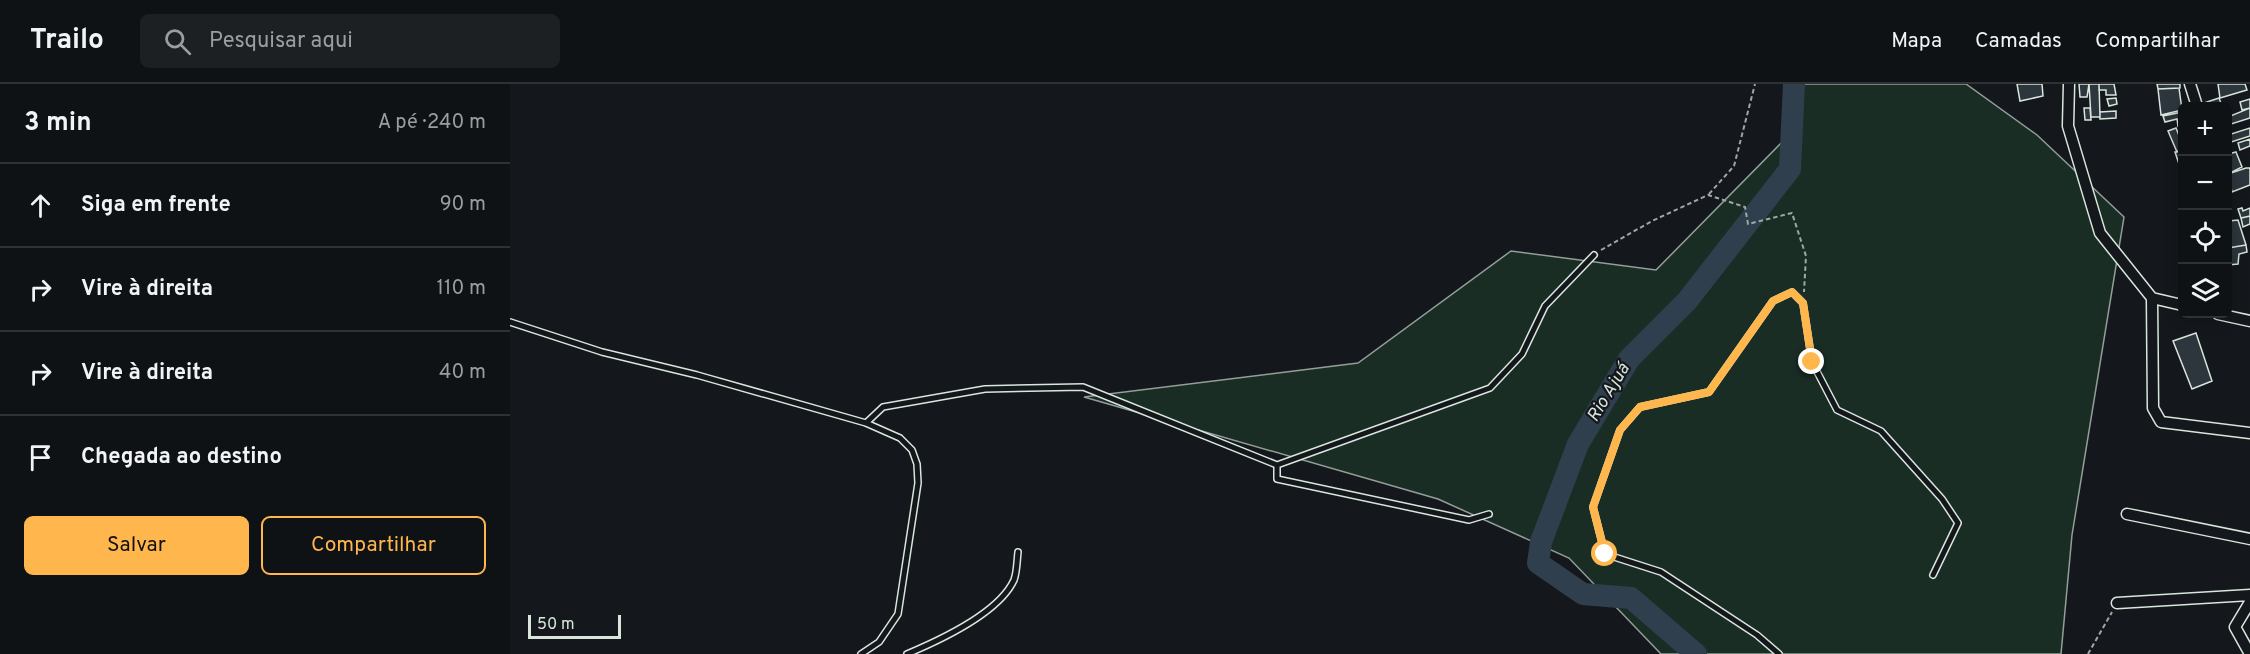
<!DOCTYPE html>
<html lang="pt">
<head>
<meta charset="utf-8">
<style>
	:root { --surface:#0f1215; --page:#1d2022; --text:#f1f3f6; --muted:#9b9ea0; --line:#2f3234; --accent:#ffb74d }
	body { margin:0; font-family:Overpass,sans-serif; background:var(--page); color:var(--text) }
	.controls { position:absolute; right:18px; top:18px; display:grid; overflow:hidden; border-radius:9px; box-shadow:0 3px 15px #0003 }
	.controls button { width:54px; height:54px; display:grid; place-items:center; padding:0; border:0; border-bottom:2px solid var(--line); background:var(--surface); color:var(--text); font:30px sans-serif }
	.scale { position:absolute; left:18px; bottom:15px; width:93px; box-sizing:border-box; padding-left:6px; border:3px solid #d8e6dc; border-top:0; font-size:16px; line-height:21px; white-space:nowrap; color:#d8e6dc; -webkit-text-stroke:4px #14181c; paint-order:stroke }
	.stop { position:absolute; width:18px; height:18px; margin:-14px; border:4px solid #ffb74d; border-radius:50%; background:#fff }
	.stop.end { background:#ffb74d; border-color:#fff; box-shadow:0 2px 6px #0008 }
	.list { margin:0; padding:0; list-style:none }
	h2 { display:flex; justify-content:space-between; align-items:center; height:78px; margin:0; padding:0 24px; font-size:26px }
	h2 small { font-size:20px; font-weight:400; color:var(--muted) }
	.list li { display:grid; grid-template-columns:39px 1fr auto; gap:18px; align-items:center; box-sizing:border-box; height:84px; padding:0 24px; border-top:2px solid var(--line) }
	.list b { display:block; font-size:22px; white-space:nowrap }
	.list em { font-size:20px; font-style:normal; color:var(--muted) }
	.actions { display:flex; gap:12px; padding:18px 24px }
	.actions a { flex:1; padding:14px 0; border:2px solid var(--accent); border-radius:9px; text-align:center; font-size:21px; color:var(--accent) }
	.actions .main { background:var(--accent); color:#111 }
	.icon { flex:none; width:33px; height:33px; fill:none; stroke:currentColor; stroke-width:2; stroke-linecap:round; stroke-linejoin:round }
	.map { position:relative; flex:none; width:1740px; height:570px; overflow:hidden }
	header { display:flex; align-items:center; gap:36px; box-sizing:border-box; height:84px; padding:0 30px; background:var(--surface); border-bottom:2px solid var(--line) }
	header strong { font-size:28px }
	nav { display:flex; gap:33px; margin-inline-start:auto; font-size:21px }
	.search { width:420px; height:54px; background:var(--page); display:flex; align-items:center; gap:15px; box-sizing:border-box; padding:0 21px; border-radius:9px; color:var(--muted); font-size:22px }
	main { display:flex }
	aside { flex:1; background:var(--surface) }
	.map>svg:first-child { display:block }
	.green { fill:#1a2d24; stroke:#939e99; stroke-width:1.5 }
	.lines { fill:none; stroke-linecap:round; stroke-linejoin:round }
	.river { stroke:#2f3f4d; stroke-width:22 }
	.building { fill:#2c363c; stroke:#d8e6dc; stroke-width:1.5 }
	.lane-casing { stroke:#d8e6dc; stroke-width:8 }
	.street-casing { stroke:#d8e6dc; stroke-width:13 }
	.path { stroke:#9da8a2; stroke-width:2; stroke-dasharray:4.5 3; stroke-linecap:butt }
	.lane { stroke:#14181c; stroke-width:5 }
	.street { stroke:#14181c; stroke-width:10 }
	.route { stroke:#ffb74d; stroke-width:8 }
	.labels { text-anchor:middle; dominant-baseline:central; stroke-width:4.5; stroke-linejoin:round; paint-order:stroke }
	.water-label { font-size:18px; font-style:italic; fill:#d8e6dc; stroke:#14181c }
</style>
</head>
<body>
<header>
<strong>Trailo</strong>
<div class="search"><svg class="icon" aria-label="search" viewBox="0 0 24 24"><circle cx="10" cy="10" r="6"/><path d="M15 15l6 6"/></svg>Pesquisar aqui</div>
<nav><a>Mapa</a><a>Camadas</a><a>Compartilhar</a></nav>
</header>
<main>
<aside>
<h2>3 min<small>A pé · 240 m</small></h2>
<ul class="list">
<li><svg class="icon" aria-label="ahead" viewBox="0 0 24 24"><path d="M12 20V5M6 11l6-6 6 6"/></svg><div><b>Siga em frente</b></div><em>90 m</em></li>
<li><svg class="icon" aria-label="right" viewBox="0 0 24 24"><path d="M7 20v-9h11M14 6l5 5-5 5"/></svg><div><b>Vire à direita</b></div><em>110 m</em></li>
<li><svg class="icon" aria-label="right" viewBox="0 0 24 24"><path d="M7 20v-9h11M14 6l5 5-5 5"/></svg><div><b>Vire à direita</b></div><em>40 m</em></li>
<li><svg class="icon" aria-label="arrive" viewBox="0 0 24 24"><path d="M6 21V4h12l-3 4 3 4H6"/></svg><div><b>Chegada ao destino</b></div></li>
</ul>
<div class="actions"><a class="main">Salvar</a><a>Compartilhar</a></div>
</aside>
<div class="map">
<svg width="1740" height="570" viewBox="0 0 1740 570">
	<rect width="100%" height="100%" fill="#14181c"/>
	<!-- green -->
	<path class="green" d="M1285,0H1456L1527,51L1614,133L1562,451L1551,570H1151L1059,474L928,415L574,313L848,279L1001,167L1146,186L1276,54Z"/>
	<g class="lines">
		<!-- river -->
		<path class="river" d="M1186,570L1121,514L1073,510L1028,479L1031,458L1068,360L1119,275L1177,217L1280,85L1284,0"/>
	</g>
	<!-- building -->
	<path class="building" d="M1507,0H1532L1533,12L1510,17Z
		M1569,0H1579L1577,13H1570Z
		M1579,0H1589L1590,33H1581Z
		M1589,0H1604L1606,11H1596V6H1589Z
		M1647,0H1670V4L1648,5Z
		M1708,0H1735L1737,6L1710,14Z
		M1669,4L1672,26L1651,31L1648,5Z
		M1606,14L1607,20L1599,22L1597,15Z
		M1709,14L1712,22H1695L1694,19Z
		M1740,15V24L1732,26L1730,18Z
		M1574,24H1580L1581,36H1575Z
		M1740,24V34L1718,41V33Z
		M1606,27V34L1590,35V28Z
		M1672,28V40L1668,42L1667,35L1655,38L1653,32Z
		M1666,44L1672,59V66L1667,68L1658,47Z
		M1740,44V52L1718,59V51Z
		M1740,55V62L1730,66L1728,59Z
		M1672,66V79L1669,80L1665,68Z
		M1726,68L1732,83L1718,90V70Z
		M1736,84H1740V101L1722,108L1718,90Z
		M1732,124L1733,127L1740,124V132L1731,134L1728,125Z
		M1740,132V140L1733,143L1731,134Z
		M1728,136L1736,161L1718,164L1719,137Z
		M1736,161L1737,168L1729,170L1728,180L1718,181V164Z
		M1686,249L1702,297L1682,305L1663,257Z"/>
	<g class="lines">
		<defs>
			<path id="lane" d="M0,238L92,268L187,291L356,339L390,354L402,366L407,380L408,399L388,530L369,558L351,570
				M356,339L373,323L475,305L573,303L767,381L980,304L1012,270L1035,222L1084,171
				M767,381V395L959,436L979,430
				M397,570C428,557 489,529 504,496C507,488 507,476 508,468
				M1269,570L1247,551L1151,488L1095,470L1083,423L1110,346L1130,323L1199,308L1263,217L1282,208L1293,219L1302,278L1327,326L1371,347L1432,415L1448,439L1423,491"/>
			<path id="street" d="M1559,0L1558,42L1590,149L1642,214L1672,221
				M1680,0L1687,22
				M1642,214L1643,324L1651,338L1740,349
				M1708,230L1740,237
				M1617,430L1740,455
				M1740,518L1725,543L1740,570
				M1607,519L1740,511"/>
		</defs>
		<!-- lane casing -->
		<use href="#lane" class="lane-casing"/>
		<!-- street casing -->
		<use href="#street" class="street-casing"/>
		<!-- path -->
		<path class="path" d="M1199,110L1224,82L1245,0
			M1091,166L1142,137L1198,111L1235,123L1238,140L1282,129L1296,172L1294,208
			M1578,570L1602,528"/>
		<!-- lane -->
		<use href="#lane" class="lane"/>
		<!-- street -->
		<use href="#street" class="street"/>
	</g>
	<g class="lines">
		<!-- route -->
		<path class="route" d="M1095,470L1083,423L1110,346L1130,323L1199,308L1263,217L1282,208L1293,219L1302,278"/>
	</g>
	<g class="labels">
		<!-- water labels -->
		<g class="water-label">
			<text transform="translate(1099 309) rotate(-59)">Rio Ajuá</text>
		</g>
	</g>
</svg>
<div class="controls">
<button>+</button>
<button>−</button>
<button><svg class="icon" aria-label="locate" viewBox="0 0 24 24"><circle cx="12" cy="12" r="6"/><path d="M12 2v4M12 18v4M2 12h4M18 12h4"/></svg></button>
<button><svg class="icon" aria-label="layers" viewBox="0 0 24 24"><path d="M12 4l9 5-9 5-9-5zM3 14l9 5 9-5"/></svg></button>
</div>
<div class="scale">50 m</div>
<div class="stop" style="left:1095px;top:470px"></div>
<div class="stop end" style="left:1302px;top:278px"></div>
</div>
</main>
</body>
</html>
